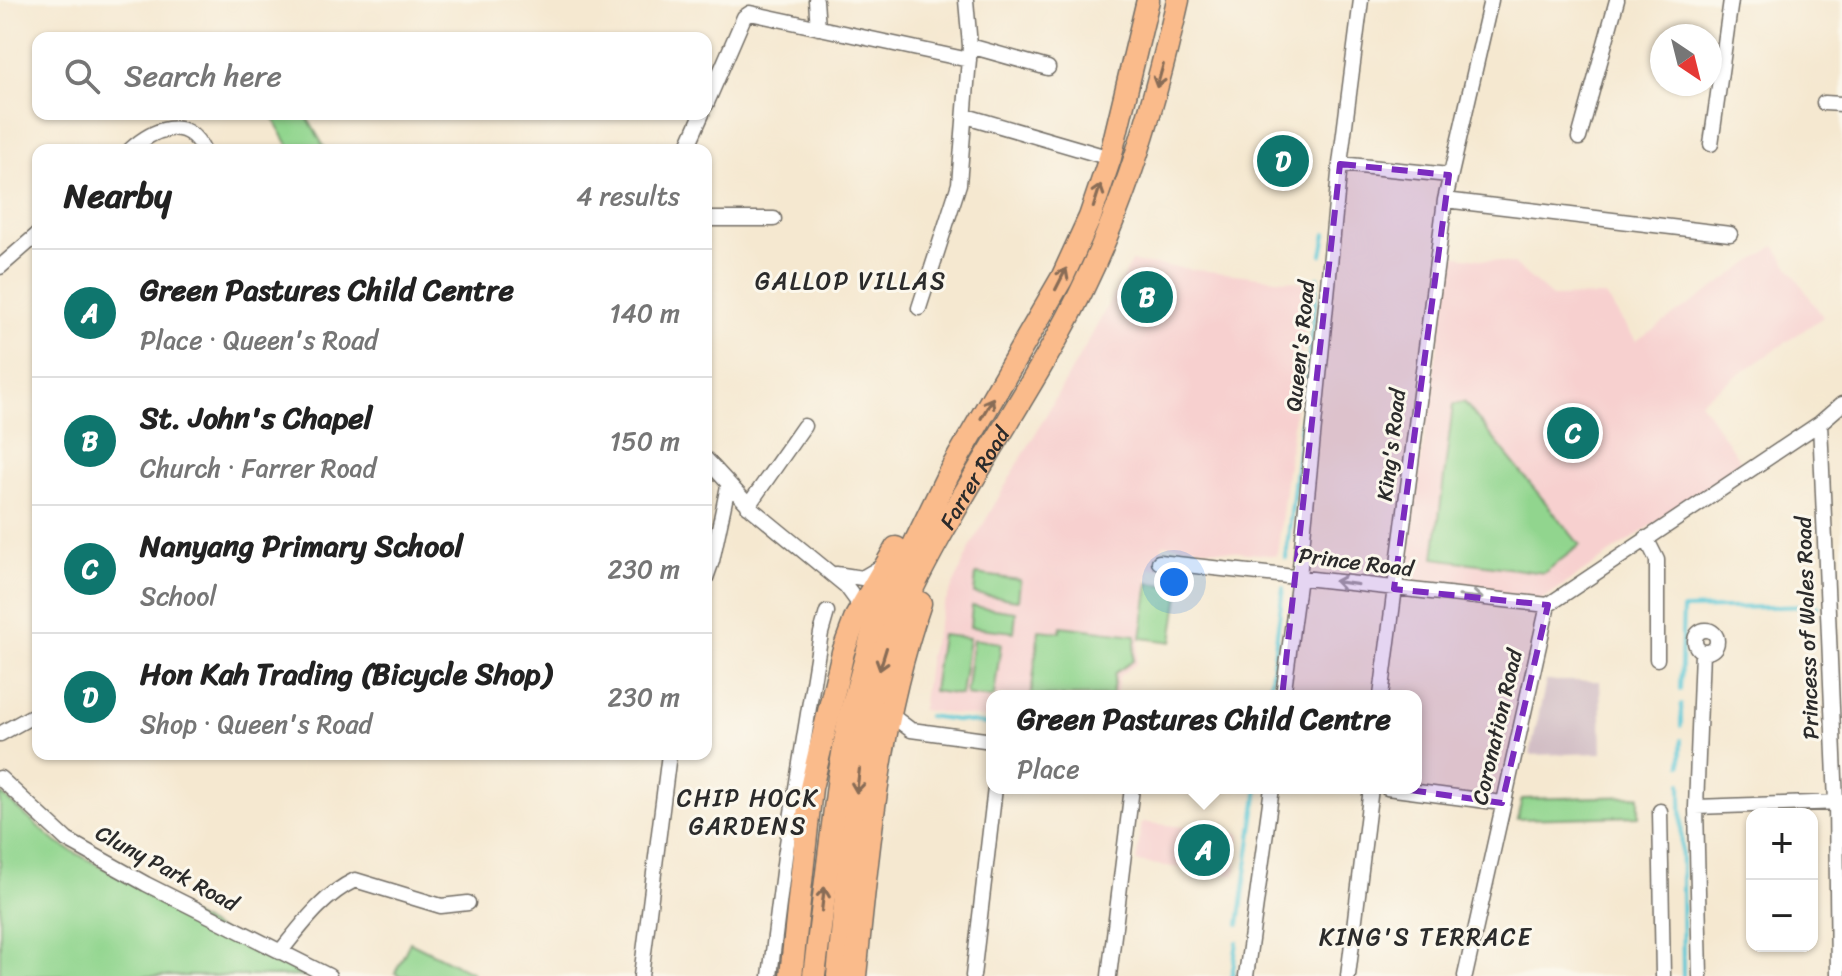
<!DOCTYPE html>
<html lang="en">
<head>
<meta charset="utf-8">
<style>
	:root { --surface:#fff; --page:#f2f2f2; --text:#222; --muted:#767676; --line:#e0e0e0; --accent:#0f766e }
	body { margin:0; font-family:Sriracha,sans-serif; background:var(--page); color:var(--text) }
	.controls { position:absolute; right:24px; bottom:24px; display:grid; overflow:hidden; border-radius:16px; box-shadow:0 2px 6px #0004 }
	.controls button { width:72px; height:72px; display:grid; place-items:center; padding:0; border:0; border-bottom:2px solid var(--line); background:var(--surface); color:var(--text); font:40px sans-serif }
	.compass { position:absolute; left:1650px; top:24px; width:72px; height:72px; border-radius:50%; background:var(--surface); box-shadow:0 2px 6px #0004; rotate:145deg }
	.you { position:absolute; left:1174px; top:582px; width:28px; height:28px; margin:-20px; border:6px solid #fff; border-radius:50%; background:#1a73e8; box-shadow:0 0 0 12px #1a73e833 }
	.badge { display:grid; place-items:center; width:52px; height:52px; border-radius:50%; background:var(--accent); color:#fff; font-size:26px; font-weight:700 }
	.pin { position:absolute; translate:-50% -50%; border:4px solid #fff; box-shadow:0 2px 8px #0006 }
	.popup { position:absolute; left:986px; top:690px; width:436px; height:104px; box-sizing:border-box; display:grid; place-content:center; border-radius:16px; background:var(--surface); filter:drop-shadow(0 2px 6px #0005); font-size:26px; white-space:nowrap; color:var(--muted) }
	.popup b { font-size:30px; color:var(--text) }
	.popup::after { content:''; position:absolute; left:50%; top:100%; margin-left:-16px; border:16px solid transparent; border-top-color:var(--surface) }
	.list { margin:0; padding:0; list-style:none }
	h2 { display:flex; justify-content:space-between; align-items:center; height:104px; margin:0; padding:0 32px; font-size:34px }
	h2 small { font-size:26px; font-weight:400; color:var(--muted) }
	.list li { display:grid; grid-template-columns:52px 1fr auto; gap:24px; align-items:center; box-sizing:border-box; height:128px; padding:0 32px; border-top:2px solid var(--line) }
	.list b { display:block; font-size:30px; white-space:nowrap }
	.list p { margin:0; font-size:26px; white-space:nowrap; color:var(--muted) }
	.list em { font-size:26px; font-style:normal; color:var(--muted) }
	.icon { flex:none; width:44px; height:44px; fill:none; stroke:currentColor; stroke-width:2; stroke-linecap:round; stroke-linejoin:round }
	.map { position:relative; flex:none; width:1842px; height:976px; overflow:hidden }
	.search { position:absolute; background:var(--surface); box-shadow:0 2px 6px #0004; left:32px; top:32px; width:680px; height:88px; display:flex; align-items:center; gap:20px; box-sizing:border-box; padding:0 28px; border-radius:16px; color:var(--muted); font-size:30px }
	.panel { position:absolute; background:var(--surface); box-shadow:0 2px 6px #0004; left:32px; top:144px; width:680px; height:616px; border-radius:16px }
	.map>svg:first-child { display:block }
	.built { fill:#f7d0cf }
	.industrial { fill:#d2bec5 }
	.green { fill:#91d58e; stroke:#5e805c; stroke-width:2 }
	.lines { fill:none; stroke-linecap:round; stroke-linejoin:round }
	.stream { stroke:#5dc8d6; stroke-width:4 }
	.minor-casing { stroke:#726d65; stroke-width:17 }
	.trunk-casing { stroke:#726d65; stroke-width:25 }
	.minor { stroke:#fff; stroke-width:14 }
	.trunk { stroke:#fabb8b; stroke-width:22 }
	.oneway { stroke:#886c56 }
	.oneway2 { stroke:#a0a0a0 }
	.marked { fill:#7b2cbf; fill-opacity:0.2; stroke:#7b2cbf; stroke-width:6; stroke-dasharray:16 10; stroke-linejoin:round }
	.labels { text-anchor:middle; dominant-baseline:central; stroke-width:6; stroke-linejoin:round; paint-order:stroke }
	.street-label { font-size:22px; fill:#2b2b2b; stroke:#fbf7ec }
	.neighbourhood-label { font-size:24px; letter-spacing:2px; fill:#2b2b2b; stroke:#fbf7ec }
</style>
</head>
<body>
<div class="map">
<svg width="1842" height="976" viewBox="0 0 1842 976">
	<rect width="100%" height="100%" fill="#fbf7ec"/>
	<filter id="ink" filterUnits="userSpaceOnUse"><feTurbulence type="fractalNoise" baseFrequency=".0125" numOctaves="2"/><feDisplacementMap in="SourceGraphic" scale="16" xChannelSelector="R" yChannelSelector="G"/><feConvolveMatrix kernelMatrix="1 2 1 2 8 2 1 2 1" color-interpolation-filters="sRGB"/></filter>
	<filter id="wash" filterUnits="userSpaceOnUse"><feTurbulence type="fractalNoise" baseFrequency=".006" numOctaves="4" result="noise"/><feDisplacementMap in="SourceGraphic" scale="32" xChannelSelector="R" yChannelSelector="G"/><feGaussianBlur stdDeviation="1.8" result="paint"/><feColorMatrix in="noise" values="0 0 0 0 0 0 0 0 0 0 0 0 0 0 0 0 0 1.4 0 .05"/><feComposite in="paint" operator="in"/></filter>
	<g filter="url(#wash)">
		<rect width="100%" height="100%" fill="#f5e8d0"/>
		<!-- built -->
		<path class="built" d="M1775,246L1823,317L1700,401L1742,464L1540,601L1403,582L1451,255L1514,264L1552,297L1605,296L1636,341Z
			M1131,262L1310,283L1277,556L1163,544L1160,569L1150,568L1136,664L1119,676L1116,696H992V719L922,710L929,656L944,605L972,544L1088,342Z
			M1142,822L1240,834L1235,875L1136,862Z"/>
		<!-- industrial -->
		<path class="industrial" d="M1546,681H1600L1602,753L1530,755Z"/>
		<!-- green -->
		<path class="green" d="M285,114H305L326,150H291L274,120Z
			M1464,402L1580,545L1544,573L1434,558L1453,405Z
			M976,574L1020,580L1018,600L974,594Z
			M1149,583L1180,587L1172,642L1141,638Z
			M972,606L1016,612L1014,632L970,627Z
			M1061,626L1136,635L1133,661L1115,673L1112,696H1031L1039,630L1060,632Z
			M941,635L969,638L961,695L933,691Z
			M973,639L1001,643L994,696L992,698L966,695Z
			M0,793L57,843L304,976H0Z
			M1639,796V816L1517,819L1522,799Z
			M410,942L473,973L472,976H400L395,973Z"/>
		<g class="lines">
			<!-- stream -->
			<path class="stream" d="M1322,255L1326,234
				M1286,558L1318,277
				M1680,690L1683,609L1818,606
				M1269,696L1283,588
				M1681,705V726
				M928,716L992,725
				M1681,740V765
				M1681,783L1683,976
				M1239,924L1258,788
				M1232,976L1237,942"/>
		</g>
	</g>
	<g filter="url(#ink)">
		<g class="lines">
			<defs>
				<path id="minor" d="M816,0L818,28
					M970,46L1048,68
					M1824,103L1842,104
					M706,105L744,17L750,13L969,60
					M966,116L1110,158
					M1579,138L1617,0
					M1711,144L1731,0
					M130,150C152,130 186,114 203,150
					M686,150L702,114
					M1340,164L1449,175
					M1445,200L1730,234
					M706,219H774
					M0,267L38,234
					M919,308L959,184L970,46L966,0
					M1820,423L1836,802L1838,976
					M706,459L752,509L846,586L857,601V613
					M748,506L804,426
					M1646,538L1657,560V659
					M1159,562L1548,605
					M836,574L862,578L879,568
					M706,578L712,561L728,486
					M1695 641a11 11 0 1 1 22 0a11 11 0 1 1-22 0Z
					M1283,696L1299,577L1340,164L1361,0
					M1381,696L1445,200L1491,0
					M891,705L895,718L911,730L992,741
					M0,734L38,713
					M0,778L67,840L146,884L329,976
					M1387,788L1502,803
					M1696,807L1842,802
					M1660,811L1663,976
					M280,952C302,925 322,896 355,880L441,906L468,903
					M641,976L669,754
					M770,976L785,856L821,633L827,612
					M973,976L995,788
					M1109,976L1132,788
					M1246,976L1272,788
					M1348,976L1371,788
					M1465,976L1548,605L1820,423L1842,404
					M1700,976L1696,807L1702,652"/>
				<g id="trunk">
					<path d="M791,976L811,788L843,652L856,617L896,548"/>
					<path d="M814,976L839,777L849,719L875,625L948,475L1062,278L1090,217L1110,158L1148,0"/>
					<path id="s1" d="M838,976C846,898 852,819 865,741C870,708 875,673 888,642C932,535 1000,440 1056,340C1117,231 1151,121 1178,0"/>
					<path d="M855,976C868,849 878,725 920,603"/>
				</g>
			</defs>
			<!-- minor casing -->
			<use href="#minor" class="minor-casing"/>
			<!-- trunk casing -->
			<use href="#trunk" class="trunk-casing"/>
			<!-- minor -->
			<use href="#minor" class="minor"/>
			<!-- trunk -->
			<use href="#trunk" class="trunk"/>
		</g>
		<!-- one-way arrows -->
		<defs><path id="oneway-shaft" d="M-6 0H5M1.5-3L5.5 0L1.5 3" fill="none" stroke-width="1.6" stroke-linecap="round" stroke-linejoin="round" transform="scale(2)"/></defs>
		<g class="oneway">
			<use href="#oneway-shaft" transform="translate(1160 76) rotate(106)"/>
			<use href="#oneway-shaft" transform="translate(1097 196) rotate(-72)"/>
			<use href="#oneway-shaft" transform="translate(1061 279) rotate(-63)"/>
			<use href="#oneway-shaft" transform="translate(987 408) rotate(-60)"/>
			<use href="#oneway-shaft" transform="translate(883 659) rotate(107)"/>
			<use href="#oneway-shaft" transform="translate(858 781) rotate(97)"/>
			<use href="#oneway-shaft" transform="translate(823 899) rotate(-83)"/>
		</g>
		<g class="oneway2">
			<use href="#oneway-shaft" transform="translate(1346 583) rotate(-172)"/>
			<use href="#oneway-shaft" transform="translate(1471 597) rotate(6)"/>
		</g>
	</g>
	<!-- marked area -->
	<path class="marked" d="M1340,164L1449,175L1394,589L1548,605L1502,803L1274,771Z"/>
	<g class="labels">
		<!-- street labels -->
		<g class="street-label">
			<text transform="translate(1300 346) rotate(-84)">Queen's Road</text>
			<text transform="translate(1391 445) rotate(-83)">King's Road</text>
			<text stroke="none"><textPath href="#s1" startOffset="524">Farrer Road</textPath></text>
			<text transform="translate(1356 562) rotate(7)">Prince Road</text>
			<text transform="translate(1807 628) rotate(-92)">Princess of Wales Road</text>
			<text transform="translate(1497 727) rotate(-77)">Coronation Road</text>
			<text transform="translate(167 868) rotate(28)">Cluny Park Road</text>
		</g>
		<!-- neighbourhood labels -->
		<g class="neighbourhood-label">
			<text x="851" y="281">GALLOP VILLAS</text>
			<text x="748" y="798">CHIP HOCK<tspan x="748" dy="28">GARDENS</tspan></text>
			<text x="1426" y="937">KING'S TERRACE</text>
		</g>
	</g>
</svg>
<div class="controls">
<button>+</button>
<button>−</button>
</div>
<svg class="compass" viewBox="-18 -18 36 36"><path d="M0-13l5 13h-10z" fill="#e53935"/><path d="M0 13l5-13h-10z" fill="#767676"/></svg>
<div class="you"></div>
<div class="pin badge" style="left:1204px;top:850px">A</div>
<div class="popup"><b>Green Pastures Child Centre</b>Place</div>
<div class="pin badge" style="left:1147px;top:297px">B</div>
<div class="pin badge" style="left:1573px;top:433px">C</div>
<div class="pin badge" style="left:1283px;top:161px">D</div>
<div class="search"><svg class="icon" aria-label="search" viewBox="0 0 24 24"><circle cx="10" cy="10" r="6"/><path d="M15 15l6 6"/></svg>Search here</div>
<section class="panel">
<h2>Nearby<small>4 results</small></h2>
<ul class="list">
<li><span class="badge">A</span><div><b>Green Pastures Child Centre</b><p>Place · Queen's Road</p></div><em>140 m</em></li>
<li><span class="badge">B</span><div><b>St. John's Chapel</b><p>Church · Farrer Road</p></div><em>150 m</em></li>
<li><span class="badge">C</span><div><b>Nanyang Primary School</b><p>School</p></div><em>230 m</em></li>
<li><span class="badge">D</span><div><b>Hon Kah Trading (Bicycle Shop)</b><p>Shop · Queen's Road</p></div><em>230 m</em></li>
</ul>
</section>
</div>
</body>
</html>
